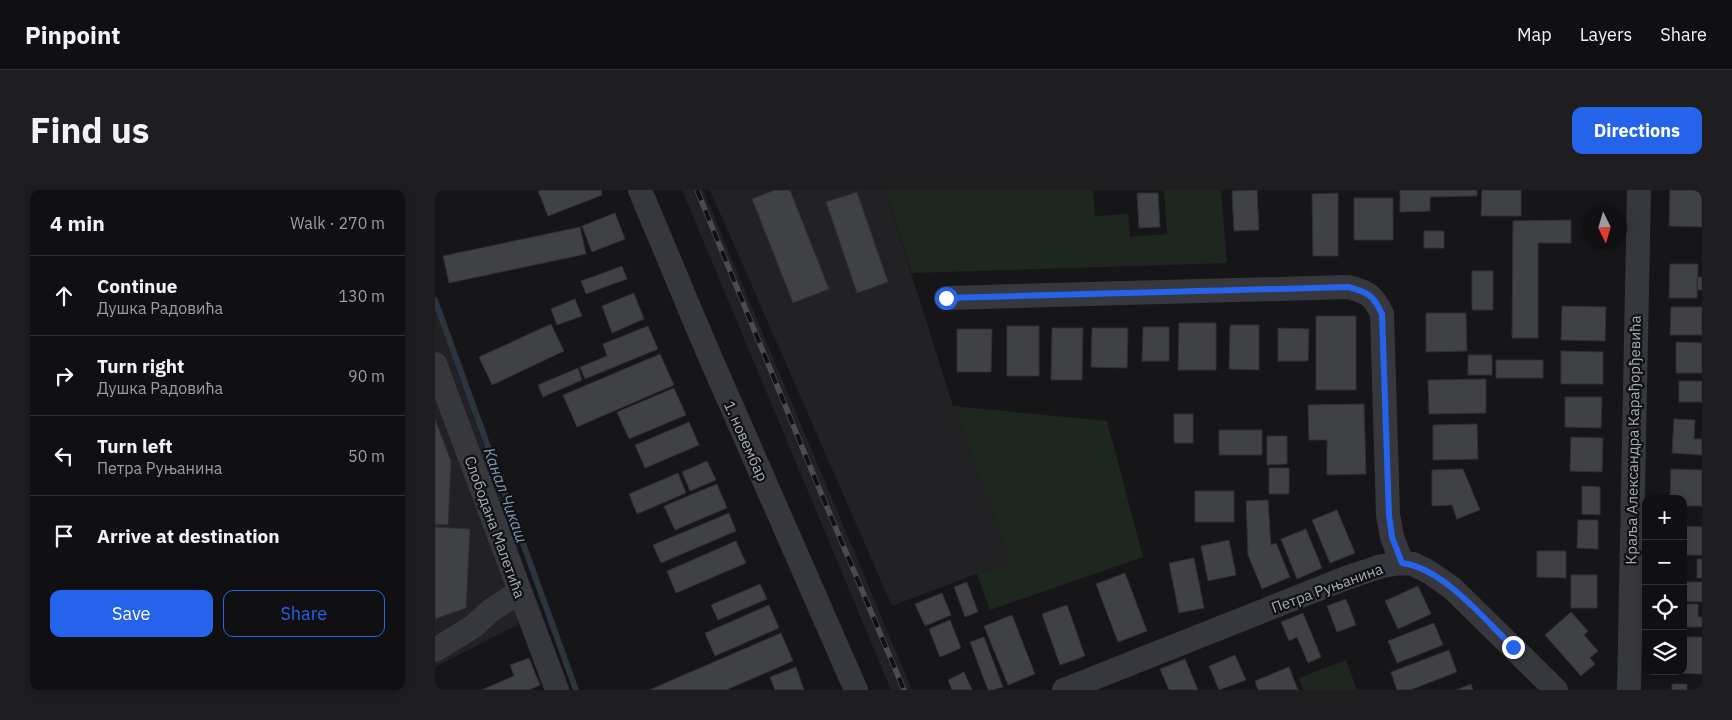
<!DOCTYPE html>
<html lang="en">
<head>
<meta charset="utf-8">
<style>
	:root { --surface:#101012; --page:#1e1e20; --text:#f1f3f6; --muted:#9c9d9f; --line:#303032; --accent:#2563eb }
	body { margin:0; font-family:"IBM Plex Sans",sans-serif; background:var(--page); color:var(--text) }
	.controls { position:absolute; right:15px; bottom:15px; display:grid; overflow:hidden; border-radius:10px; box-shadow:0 2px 12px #0003 }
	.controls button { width:45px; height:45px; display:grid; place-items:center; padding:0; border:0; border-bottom:1px solid var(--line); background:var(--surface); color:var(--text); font:25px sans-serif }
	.compass { position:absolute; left:1147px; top:15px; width:45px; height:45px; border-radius:50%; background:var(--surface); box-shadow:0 2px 12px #0003; rotate:175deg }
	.stop { position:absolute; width:15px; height:15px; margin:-11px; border:4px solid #2563eb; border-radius:50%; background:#fff }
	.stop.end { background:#2563eb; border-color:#fff; box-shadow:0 1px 5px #0008 }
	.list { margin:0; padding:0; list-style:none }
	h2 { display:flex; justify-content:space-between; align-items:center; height:65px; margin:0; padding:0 20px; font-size:21px }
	h2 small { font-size:16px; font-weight:400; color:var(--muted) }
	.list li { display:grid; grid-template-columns:32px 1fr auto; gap:15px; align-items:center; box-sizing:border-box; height:80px; padding:0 20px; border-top:1px solid var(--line) }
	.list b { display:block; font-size:19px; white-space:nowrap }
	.list p { margin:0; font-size:16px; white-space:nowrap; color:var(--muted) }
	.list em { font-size:16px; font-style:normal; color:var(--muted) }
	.actions { display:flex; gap:10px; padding:15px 20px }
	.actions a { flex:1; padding:11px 0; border:1px solid var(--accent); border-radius:10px; text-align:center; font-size:18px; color:var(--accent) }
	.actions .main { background:var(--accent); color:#fff }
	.icon { flex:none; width:28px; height:28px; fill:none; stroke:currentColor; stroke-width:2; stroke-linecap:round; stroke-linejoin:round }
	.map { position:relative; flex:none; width:1267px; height:500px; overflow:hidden; border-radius:10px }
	header { display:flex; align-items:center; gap:30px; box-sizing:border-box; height:70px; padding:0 25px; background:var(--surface); border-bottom:1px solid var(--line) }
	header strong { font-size:24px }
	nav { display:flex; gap:28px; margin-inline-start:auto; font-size:18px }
	.intro { display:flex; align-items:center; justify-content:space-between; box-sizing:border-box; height:120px; padding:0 30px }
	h1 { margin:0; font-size:35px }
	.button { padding:12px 22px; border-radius:10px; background:var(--accent); color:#fff; font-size:18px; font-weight:700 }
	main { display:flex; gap:30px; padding:0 30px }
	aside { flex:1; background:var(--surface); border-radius:10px; box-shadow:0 2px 12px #0003 }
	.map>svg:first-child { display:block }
	.built { fill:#222225 }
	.green { fill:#1e271f }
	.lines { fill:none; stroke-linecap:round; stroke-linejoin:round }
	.stream { stroke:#2b353d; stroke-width:6 }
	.building { fill:#404145; stroke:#303034 }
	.minor { stroke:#37383d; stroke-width:24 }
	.rail-casing { stroke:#4a4c53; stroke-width:5.5 }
	.rail { stroke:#111113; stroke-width:4; stroke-dasharray:11; stroke-linecap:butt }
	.route { stroke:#2563eb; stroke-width:6 }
	.labels { text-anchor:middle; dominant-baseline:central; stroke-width:4.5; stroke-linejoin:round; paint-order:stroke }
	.street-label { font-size:15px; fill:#a7adb9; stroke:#111113 }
	.water-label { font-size:16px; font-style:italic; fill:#7d9ab5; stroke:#111113 }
</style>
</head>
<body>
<header>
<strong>Pinpoint</strong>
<nav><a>Map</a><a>Layers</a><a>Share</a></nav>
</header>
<div class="intro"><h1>Find us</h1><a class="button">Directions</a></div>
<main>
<aside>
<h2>4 min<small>Walk · 270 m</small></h2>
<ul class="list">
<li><svg class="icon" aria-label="ahead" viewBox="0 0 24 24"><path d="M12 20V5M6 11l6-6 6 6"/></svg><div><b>Continue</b><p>Душка Радовића</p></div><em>130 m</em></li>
<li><svg class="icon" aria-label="right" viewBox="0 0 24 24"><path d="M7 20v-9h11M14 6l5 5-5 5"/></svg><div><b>Turn right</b><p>Душка Радовића</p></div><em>90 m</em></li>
<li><svg class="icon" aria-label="left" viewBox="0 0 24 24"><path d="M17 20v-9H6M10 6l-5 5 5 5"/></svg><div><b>Turn left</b><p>Петра Руњанина</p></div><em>50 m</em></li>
<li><svg class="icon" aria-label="arrive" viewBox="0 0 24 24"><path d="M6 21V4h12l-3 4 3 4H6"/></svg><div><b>Arrive at destination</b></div></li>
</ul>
<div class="actions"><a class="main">Save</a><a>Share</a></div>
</aside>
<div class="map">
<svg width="1267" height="500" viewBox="0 0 1267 500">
	<rect width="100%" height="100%" fill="#161618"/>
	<!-- built -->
	<path class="built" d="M247,0H268L477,500H456Z
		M275,0H450L518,216L575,371L457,416Z
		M0,106L104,424L0,477Z"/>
	<!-- green -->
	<path class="green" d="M450,0H658L660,26L693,24L695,47L732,44L729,0H786L792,73L477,83Z
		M518,216L672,231L708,367L555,420L542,384L575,371Z
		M911,470L922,500H868L864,488Z"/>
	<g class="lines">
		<!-- stream -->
		<path class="stream" d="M0,110L141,500"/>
	</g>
	<!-- building -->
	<path class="building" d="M106,0H166L167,5L113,26L103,1Z
		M340,0H355L394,99L358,113L317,9Z
		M822,0L824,40L799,41L797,1Z
		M965,0H1042V6L995,7V21L965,22Z
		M1047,0H1086V26H1046Z
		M1235,0H1267V37L1234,36Z
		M422,2L453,92L422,103L391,12Z
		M702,3H723L725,37L704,38Z
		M903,3V66H878L877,4Z
		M919,8H958V50H919Z
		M180,23L190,49L157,62L147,36Z
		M1136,30V53H1103V148H1077L1078,31Z
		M145,37L151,64L14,93L8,66Z
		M989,41H1009V58H989Z
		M1235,74H1263L1262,108H1234Z
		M187,76L192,89L151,104L146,91Z
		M1037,81H1058V120H1037Z
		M1262,87H1267V100H1262Z
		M199,103L209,129L177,143L167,116Z
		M140,109L147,126L122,135L116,119Z
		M1127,116L1171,117L1170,151L1126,150Z
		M1236,117H1267V145H1235Z
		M991,123H1031L1032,161L991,162Z
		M881,126H921V200H881Z
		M744,133H781V180H743Z
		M116,134L129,161L57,195L44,167Z
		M795,135H824V180L794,179Z
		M213,136L223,159L150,189L145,177L172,166L168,154Z
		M572,136H604V186H572Z
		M708,137H734V171H707Z
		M617,138H648L647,190H616Z
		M657,138H693L692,178L656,177Z
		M843,138L874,139L873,171H843Z
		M522,139H557L556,182H522Z
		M1241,152L1267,153V183H1241Z
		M1126,161L1168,162V194H1126Z
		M225,164L239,195L142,237L128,205Z
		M1033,165H1057V185H1033Z
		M1061,170H1108V188H1061Z
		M143,178L147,190L108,207L103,195Z
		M1051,189V223L994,224L993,190Z
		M1244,191H1267V212H1244Z
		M239,198L251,225L194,249L182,222Z
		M1130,207H1167L1166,238L1130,237Z
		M929,214L931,284L892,285V250H874L873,215Z
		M739,224H758V253H739Z
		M0,229L16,271L13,335L0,334Z
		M1239,229L1260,230L1259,249H1267V265L1237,263Z
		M254,232L264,255L210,278L200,255Z
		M1042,234L1043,269L998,270V235Z
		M784,240H827V265H784Z
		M832,246H852V274L832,275Z
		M1136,247L1168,248L1167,282L1135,281Z
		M272,271L281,290L255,301L247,282Z
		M834,278H854V304H834Z
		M1028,279L1045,320L1022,329L1017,315L997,316V280Z
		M1236,279L1267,280V316H1248V309H1235Z
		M243,283L251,303L202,324L194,304Z
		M282,294L292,318L240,340L229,316Z
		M1147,296L1165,297V325L1147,324Z
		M760,301H799V332H760Z
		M833,310L836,355L841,353L855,387L827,399L813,365L811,311Z
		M902,320L920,363L895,373L877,330Z
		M294,323L301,341L226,373L218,355Z
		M1143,330H1163V359L1142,358Z
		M1248,336L1267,337V365H1248Z
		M0,337L35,339L31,418L0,429Z
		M871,339L887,378L862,389L846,349Z
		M794,350L801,385L773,391L766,356Z
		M301,351L311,373L241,403L232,381Z
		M1102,361H1131V388L1102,387Z
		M759,368L769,418L744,423L734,373Z
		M1262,369H1267V388H1262Z
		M690,383L712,441L683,452L661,394Z
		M1136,385H1162V418H1136Z
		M532,392L543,422L530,427L519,397Z
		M1248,392H1267V412L1248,411Z
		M325,394L332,409L283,430L276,415Z
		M983,396L996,424L963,439L950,411Z
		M507,403L516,425L490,436L480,414Z
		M911,409L921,435L902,442L892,416Z
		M1249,414H1263V427H1267V437H1249L1248,442Z
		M334,415L344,438L280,466L270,443Z
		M632,415L650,466L625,475L607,424Z
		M1136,422L1153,441L1149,445L1163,461L1155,468L1160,474L1146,486L1110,445Z
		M868,423L886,467L873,473L862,447L854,451L846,432Z
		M577,425L600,484L573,495L549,436Z
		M515,430L526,458L505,467L494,439Z
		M999,433L1008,455L962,473L953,451Z
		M346,443L358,471L291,500H214Z
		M549,447L568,497L558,500H553L535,452Z
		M1248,447H1267V484L1234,483V481H1248Z
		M1014,460L1022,482L975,500H962L956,482Z
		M800,465L811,490L784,500L774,476Z
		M94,468L105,495L94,500H46L79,486L75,475Z
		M750,469L763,500H734L725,479Z
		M361,477L369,500H340L335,487Z
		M854,477L863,500H823L820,491Z
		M529,482L537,500H517L513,490Z
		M1036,494L1038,500H1021Z
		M1237,494H1252V500H1237Z"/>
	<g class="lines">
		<!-- minor -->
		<path class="minor" d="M205,0L269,153L421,500
			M511,108L913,97C933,102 939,106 947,124L953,325L957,347L967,373
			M0,174L122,500
			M0,460L39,436L55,421L84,402
			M629,500L911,388L947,376L967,373L978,374L994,382L1017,398L1121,500
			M1194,500L1204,0"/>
		<defs>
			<path id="rail" d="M262,0L381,291L469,500"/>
		</defs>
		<!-- rail casing -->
		<use href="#rail" class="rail-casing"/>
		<!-- rail -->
		<use href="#rail" class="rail"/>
	</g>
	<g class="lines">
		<!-- route -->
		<path class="route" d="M511,108L913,97C933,102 939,106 947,124L954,325L957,347L967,373C1008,378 1049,429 1078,457"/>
	</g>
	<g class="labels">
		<!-- street labels -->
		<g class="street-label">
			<text transform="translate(1198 250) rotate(-89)">Краља Александра Карађорђевића</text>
			<text transform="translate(311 251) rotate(66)">1. новембар</text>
			<text transform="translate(60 337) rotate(70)">Слободана Малетића</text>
			<text transform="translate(892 398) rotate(-20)">Петра Руњанина</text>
		</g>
		<!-- water labels -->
		<g class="water-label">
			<text transform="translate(71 305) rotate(70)">Канал Чикаш</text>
		</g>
	</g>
</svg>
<div class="controls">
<button>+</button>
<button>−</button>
<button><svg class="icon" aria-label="locate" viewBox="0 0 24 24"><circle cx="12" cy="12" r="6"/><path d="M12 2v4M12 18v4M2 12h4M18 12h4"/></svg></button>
<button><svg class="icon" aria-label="layers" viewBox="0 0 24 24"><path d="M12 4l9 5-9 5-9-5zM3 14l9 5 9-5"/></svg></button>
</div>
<svg class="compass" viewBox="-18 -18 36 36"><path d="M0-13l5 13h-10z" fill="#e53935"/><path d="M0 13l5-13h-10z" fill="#9c9d9f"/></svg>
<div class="stop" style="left:511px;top:108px"></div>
<div class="stop end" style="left:1078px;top:457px"></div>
</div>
</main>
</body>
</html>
